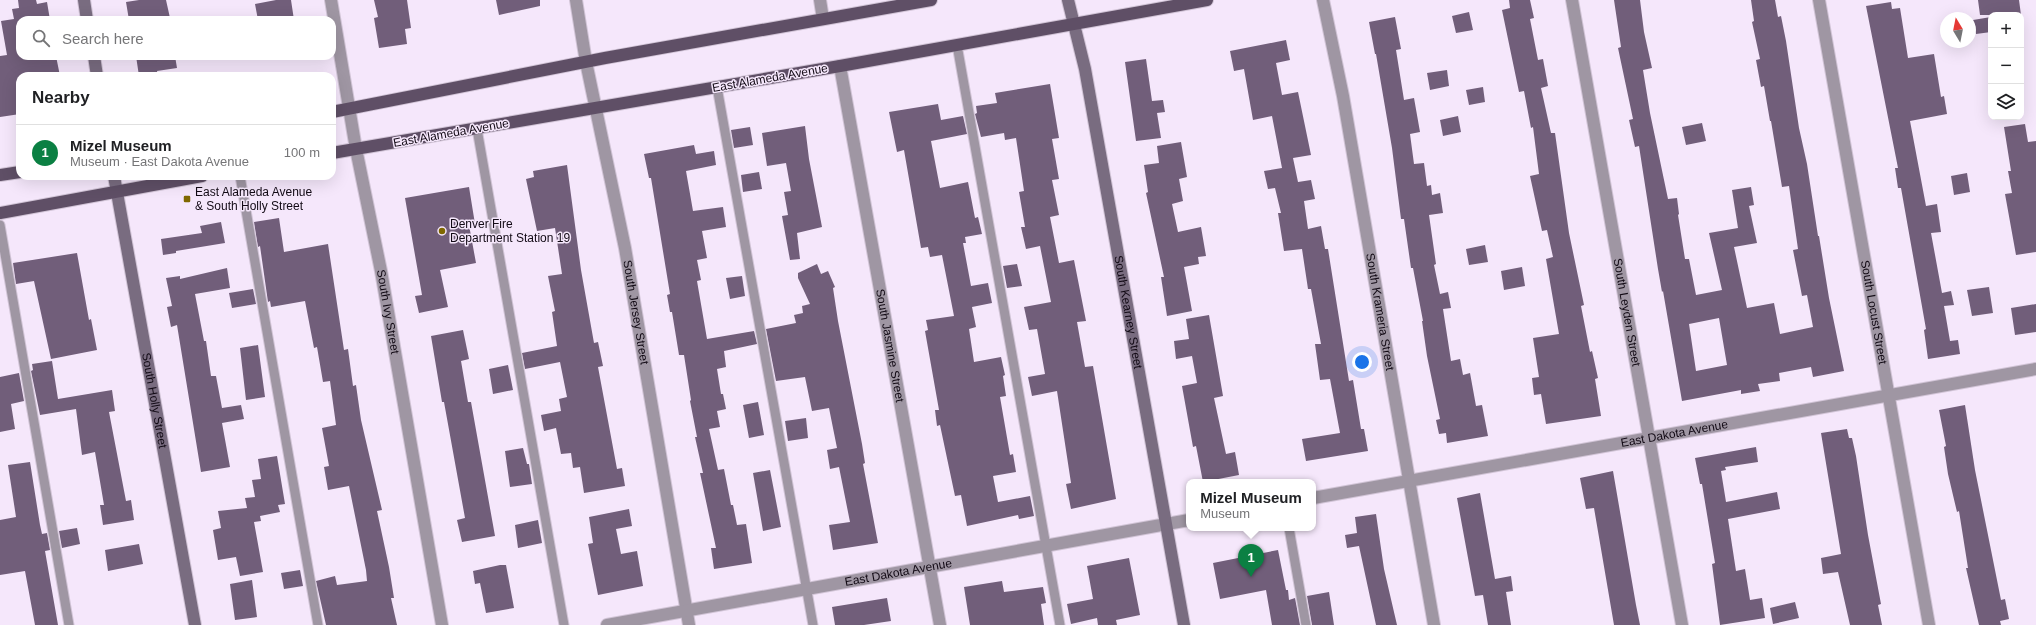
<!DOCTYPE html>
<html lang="en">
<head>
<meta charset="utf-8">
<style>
	:root { --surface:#fff; --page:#f2f2f2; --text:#202124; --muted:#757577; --line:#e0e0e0; --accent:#0b8043 }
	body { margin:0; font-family:Arial,sans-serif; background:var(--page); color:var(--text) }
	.controls { position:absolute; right:12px; top:12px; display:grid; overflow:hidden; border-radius:8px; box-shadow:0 4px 16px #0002 }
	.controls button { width:36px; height:36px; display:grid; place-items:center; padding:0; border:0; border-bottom:1px solid var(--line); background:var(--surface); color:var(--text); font:20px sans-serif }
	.compass { position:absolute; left:1940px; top:12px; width:36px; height:36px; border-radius:50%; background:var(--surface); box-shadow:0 4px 16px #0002; rotate:350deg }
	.you { position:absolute; left:1362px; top:362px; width:14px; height:14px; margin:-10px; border:3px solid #fff; border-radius:50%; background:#1a73e8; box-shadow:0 0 0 6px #1a73e833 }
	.badge { display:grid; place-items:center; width:26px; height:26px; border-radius:50%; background:var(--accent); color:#fff; font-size:13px; font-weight:700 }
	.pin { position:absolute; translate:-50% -33px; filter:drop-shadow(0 1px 2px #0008) }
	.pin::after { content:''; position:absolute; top:21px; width:14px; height:12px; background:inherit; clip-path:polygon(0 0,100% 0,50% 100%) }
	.popup { position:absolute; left:1186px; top:479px; width:130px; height:52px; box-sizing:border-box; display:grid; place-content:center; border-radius:8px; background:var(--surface); filter:drop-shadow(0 1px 3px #0005); font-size:13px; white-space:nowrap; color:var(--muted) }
	.popup b { font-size:15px; color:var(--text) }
	.popup::after { content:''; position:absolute; left:50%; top:100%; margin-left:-8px; border:8px solid transparent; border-top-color:var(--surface) }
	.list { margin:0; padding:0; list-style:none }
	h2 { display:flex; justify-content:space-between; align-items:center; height:52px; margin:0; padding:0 16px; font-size:17px }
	h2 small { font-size:13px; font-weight:400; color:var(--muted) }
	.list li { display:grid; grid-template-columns:26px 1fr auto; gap:12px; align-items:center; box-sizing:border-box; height:56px; padding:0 16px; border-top:1px solid var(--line) }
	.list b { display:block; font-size:15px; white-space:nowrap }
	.list p { margin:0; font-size:13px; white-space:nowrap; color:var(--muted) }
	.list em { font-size:13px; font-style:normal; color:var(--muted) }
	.icon { flex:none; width:22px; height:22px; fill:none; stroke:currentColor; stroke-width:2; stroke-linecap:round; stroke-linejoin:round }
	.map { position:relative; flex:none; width:2036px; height:625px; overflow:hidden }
	.search { position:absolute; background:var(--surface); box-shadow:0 4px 16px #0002; left:16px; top:16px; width:320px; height:44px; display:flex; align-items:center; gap:10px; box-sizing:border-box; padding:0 14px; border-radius:12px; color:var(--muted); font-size:15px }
	.panel { position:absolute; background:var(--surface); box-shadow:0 4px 16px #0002; left:16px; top:72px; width:320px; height:108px; border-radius:12px }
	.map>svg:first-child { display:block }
	.building { fill:#715e7a; fill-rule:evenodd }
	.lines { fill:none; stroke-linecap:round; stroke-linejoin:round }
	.lane-casing { stroke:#d1c4d6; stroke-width:11 }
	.street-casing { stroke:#d1c4d6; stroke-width:14 }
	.secondary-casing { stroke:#d1c4d6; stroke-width:14 }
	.primary-casing { stroke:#d1c4d6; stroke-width:14 }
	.lane { stroke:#9f96a3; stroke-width:9 }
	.street { stroke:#9f96a3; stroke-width:12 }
	.secondary { stroke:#796c80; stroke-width:12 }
	.primary { stroke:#5f4f66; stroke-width:12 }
	.poi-dot { fill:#7f6800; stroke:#f5e7fb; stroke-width:1.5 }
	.labels { text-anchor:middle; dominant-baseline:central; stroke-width:3; stroke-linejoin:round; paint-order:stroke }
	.street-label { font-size:12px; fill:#120a15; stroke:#f5e7fb }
	.poi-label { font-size:12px; fill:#120a15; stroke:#f5e7fb; text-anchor:start }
</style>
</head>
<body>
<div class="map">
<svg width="2036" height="625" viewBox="0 0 2036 625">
	<rect width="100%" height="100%" fill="#f5e7fb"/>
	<!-- building -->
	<path class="building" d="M18,0H36L37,4L47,2L50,20H20V56H56L60,76H20V114L0,117V56L7,55L1,21L14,19L12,9L19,8Z
		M139,0H166L170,18L129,20L126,2Z
		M276,0H291L294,20H258L255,4Z
		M374,0H407L411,28L405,29L407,44L379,48L374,18L378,17Z
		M496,0H540V6L499,15Z
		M1509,0H1530L1534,18L1530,19L1538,60L1543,59L1548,86L1541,88L1551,133H1555L1569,233L1584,305L1581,306L1590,352L1592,351L1598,378L1595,379L1601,416L1546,424L1541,394L1534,395L1532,378L1539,377L1533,338L1559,334L1546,259L1553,257L1547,230L1542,231L1530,176L1539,174L1533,127L1531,128L1524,91L1519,92L1502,10L1510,8Z
		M1614,0H1640L1644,32L1652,68L1643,70L1650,113L1668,199L1677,198L1679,214L1678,215L1685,259H1689L1696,295L1722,290L1709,233L1738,228L1732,190L1751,187L1754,205L1749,206L1757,243L1734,247L1747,308L1774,303L1780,334L1813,327L1807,295L1802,296L1793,250L1798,249L1789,186L1782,187L1771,121H1770L1764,86L1761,87L1756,60L1760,59L1752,22L1754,21L1751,0H1775L1778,17L1781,16L1786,41L1799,128L1807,164L1818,236H1819L1829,298L1844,371L1813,377L1811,367L1779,373L1780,381L1758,384L1760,391L1741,394V390L1682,401L1663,291L1662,292L1658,269L1639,146L1635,147L1629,120L1633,119L1618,48L1621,47ZM1719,318L1727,365L1696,371L1689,324Z
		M1978,0H2019L2021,15H1980Z
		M1891,2L1892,9L1900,8L1908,58L1934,54L1941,97L1944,96L1947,114L1910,121L1926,206L1937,204L1941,232L1931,233L1942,293L1951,291L1954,305L1944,306L1950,341L1958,340L1960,354L1928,359L1924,330L1926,329L1901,188H1898L1895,168H1898L1866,6Z
		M1469,12L1473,30L1456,33L1452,16Z
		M1395,17L1401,49L1396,50L1404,100L1414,98L1420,132L1410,134L1414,164L1424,163L1427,186L1431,185L1432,195L1440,193L1443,213L1429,215L1436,264L1434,265L1440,294L1448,292L1451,308L1443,309L1451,361L1460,359L1463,375L1470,373L1476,406L1482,405L1488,436L1447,443L1446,433L1439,434L1436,420L1440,419L1427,356L1422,321H1423L1413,268H1411L1404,219H1401L1392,148L1376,54H1375L1369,22Z
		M1991,17V32L1976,34L1973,20Z
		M1286,40L1290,60L1276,63L1282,95L1298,92L1311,155L1293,158L1298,182L1311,180L1315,199L1304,201L1308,229L1321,226L1325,249H1328L1349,381L1353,380L1361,429H1364L1368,451L1306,461L1302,439L1340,433L1330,379L1320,380L1315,344H1321L1311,289H1308L1302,249L1284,251L1278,213H1281L1275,188L1268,189L1264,171L1282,168L1272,116L1253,120L1244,69L1234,71L1230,51Z
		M136,56H175L177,68L157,71L158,76H139Z
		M1146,59L1152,101L1163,100L1165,112L1157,113L1161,138L1136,141L1125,62Z
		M1447,70L1449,86L1430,90L1427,73Z
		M1050,84L1059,138L1052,139L1059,179L1052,180L1059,215L1050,217L1059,263L1074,260L1086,321L1077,322L1085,367L1093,366L1116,499L1071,509L1066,484L1071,483L1057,391L1032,396L1028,377L1045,374L1037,329L1029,330L1024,307L1051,302L1040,246L1026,249L1021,227H1025L1019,192L1024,191L1016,138L1005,140L1004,133L981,137L975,114L977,113L976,106L997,103L995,93Z
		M1483,87L1485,102L1469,105L1466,90Z
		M938,104L941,120L963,116L967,134L931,141L940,188L968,182L975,218L978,217L982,234L965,237L966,243H963L971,286L988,283L992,303L972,307L976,327L969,329L974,362L1001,357L1005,375L1003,376L1006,396L1000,397L1010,455L1013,454L1016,472L993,476L998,502L1030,496L1034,516L1019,519L1018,515L967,526L961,495L955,496L940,425L937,426L935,410H939L925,331L928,330L926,320L954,316L942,255L930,257L928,247L921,248L904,150L897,152L889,112Z
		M1458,116L1461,132L1443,136L1440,120Z
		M1702,123L1706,141L1686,145L1682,127Z
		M2025,124L2028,142L2036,141V252L2016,255L2005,194L2012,193L2008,171H2011L2004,127Z
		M805,126L809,159L822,227L797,233L800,259L790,260L782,216L788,215L784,192L791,191L786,163L767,166L762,133Z
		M750,127L753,145L734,148L731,130Z
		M1181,142L1187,177L1179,179L1183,201L1172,204L1178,232L1201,227L1206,256L1198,257L1199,264L1184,267L1192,311L1167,316L1161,277H1164L1146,193L1148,192L1144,165L1159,163L1157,146Z
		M694,145L696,154L714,151L716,165L686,171L693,211L723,207L726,227L702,231L707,258L697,260L701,280L697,281L707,339L754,331L757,344L724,351L726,367L717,369L721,394H723L726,409L717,411L720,427L709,429L718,470L724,469L731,505H733L737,525L746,524L752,563L714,569L711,548H716L700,473H703L695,437H697L690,401L691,400L684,355H679L672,312H670L667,295L670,294L651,178H649L644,154Z
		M567,165L581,270L594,343L598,342L603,366L598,367L617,469L622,468L625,486L584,493L580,467L573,468L571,453L561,454L556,428L544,431L541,415L561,411L559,399L567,397L560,362L525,369L522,353L557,346L552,312L555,311L548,276L562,274L555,228L537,231L526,179L534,177L533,171Z
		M759,172L762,189L743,192L741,175Z
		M1967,173L1970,192L1954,195L1951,176Z
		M469,187L475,224L469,225L476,263L440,270L448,307L419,313L415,296L422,295L405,198Z
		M279,218L284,252L328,244L344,350L348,349L353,386L356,385L361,420L382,510L377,511L389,567L394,598H391L397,625H326L316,581L335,576L337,585L367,581L366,570L349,486L328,490L324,467L329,466L322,428L336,425L330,381L323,382L317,347L314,348L305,301L271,307L270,301L268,302L260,246L258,247L254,222Z
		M221,222L225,243L176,251V253L163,255L161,239L202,233L200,226Z
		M1485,245L1488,262L1469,265L1466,249Z
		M77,253L89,320L91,319L97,350L51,359L34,281L16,284L13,263Z
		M817,264L821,274L828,271L835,287L833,288L838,321L862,444L865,463L863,464L878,543L833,550L829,525L850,522L839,467L830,469L827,450L837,448L829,408L812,411L805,377L776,381L766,329L796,323L794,315L803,313L802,306L810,304L798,278V273Z
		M1017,264L1022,286L1007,288L1003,266Z
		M1522,267L1525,286L1504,290L1501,271Z
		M227,268L230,288L195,294L204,341H206L211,376H216L222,408L241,405L244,419L222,423L230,467L201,472L177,325L171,327L167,307L172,306L166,278L180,276V279Z
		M742,276L745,296L730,299L726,278Z
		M1989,287L1993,313L1972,316L1967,290Z
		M253,289L256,304L232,308L229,293Z
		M2036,304V332L2015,335L2011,308Z
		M1209,315L1223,396L1214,398L1226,454L1235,452L1239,475L1203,482L1196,446L1193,447L1182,386L1197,383L1192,356L1176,359L1174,341L1189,339L1186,319Z
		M463,330L469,359L461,361L468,402H471L495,536L462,542L457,520L465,518L444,402H442L431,336Z
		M258,345L265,397L246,400L240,348Z
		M52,361L58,399L112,390L115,411L109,412L126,501L131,500L134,520L103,525L100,505H104L95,452L82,455L76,409L40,415L31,371L33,370L32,364Z
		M508,365L513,390L493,394L489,369Z
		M19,373L24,401L11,404L15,429L0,432V377Z
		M758,402L764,435L749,438L743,405Z
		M1965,405L1975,470L2001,600L2005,599L2009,619L2000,621L2001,625H1979L1966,568H1968L1959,511L1957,512L1948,474L1944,447L1946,446L1939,410Z
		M806,418L808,438L788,441L785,421Z
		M1847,429L1849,438H1852L1856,456L1868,535L1881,604L1878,605L1882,625H1850L1838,572L1823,574L1821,558L1841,554L1821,433Z
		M1756,447L1758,462L1725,467L1726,470L1721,471L1726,502L1777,492L1780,509L1728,519L1736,571L1745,569L1750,600L1762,598L1765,618L1720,625L1712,564L1715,563L1702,484H1700L1695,458Z
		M523,448L527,464H529L532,484L510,487L505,451Z
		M277,456L285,504L278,505L280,512L260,516L261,521L254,522L263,572L240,576L236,557L218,560L213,530L221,528L218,511L247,508L245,498L255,497L252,480L261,479L258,459Z
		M30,462L40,525L42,534L47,533L50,550L45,551L58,625H35L25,571L0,575V520L16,517L8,465Z
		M770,470L781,527L763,531L753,473Z
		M1613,471L1636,605L1640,625H1614L1594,508L1586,509L1580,478Z
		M1480,493L1495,579L1511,576L1513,591L1506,592L1511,625H1488L1483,595L1475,596L1457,498Z
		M629,509L632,526L616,529L621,554L637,551L643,586L598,595L588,544L593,543L589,517Z
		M1376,514L1384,569L1397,625H1376L1359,546L1347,548L1345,535L1357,533L1355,517Z
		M538,520L542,543L518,548L515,525Z
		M77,528L80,544L62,548L59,531Z
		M139,544L143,564L108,571L105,550Z
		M1278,550L1286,590H1288L1289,600L1295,598L1300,625H1272L1266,590L1220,599L1213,563Z
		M1129,558L1140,615L1116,620L1117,625H1098L1097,618L1071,624L1067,604L1093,599L1087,566Z
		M500,565H506L514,608L486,613L480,583L475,584L473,571Z
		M300,570L303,586L284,589L281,573Z
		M252,580L257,617L235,620L230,584Z
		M1002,581L1004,592L1043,587L1046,603L1041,604L1044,625H970L964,587Z
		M1329,592L1334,625H1312L1307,596Z
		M887,598L891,621L864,625H835L832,607Z
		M1795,602L1799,618L1773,624L1770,608Z"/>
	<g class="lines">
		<defs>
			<path id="lane" d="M957,45L1060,625
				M717,87L813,625
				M477,129L564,625
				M240,176L318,625
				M0,225L69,625
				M1289,528L1306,625"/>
			<g id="street">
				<path id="s1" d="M331,0L356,149L381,271L442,625"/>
				<path id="s2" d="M576,0L586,62L625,248L689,625"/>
				<path d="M820,0L823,19"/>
				<path id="s3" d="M1323,0L1343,96L1434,625"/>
				<path id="s4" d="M1572,0L1682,625"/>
				<path id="s5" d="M1819,0L1929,625"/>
				<path id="s6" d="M840,66L940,625"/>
				<path id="s7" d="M1313,498L2036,369"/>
				<path id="s8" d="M607,625L1189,520"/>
			</g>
			<g id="secondary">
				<path d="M84,0L87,20"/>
				<path id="s9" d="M1068,0L1085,69L1184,625"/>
				<path d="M94,56L97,76"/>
				<path id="s10" d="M114,176L195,625"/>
			</g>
			<path id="primary" d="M332,112L605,58L931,0
				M332,153L840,66L1207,0
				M0,175L20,172
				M0,213L202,176"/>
		</defs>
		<!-- lane casing -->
		<use href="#lane" class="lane-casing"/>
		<!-- street casing -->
		<use href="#street" class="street-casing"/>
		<!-- secondary casing -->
		<use href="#secondary" class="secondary-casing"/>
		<!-- primary casing -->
		<use href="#primary" class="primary-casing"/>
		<!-- lane -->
		<use href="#lane" class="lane"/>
		<!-- street -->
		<use href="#street" class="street"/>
		<!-- secondary -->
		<use href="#secondary" class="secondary"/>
		<!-- primary -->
		<use href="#primary" class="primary"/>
	</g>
	<!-- markers -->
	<g class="poi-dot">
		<rect x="183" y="195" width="8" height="8" rx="2"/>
		<circle cx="442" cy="231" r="4"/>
	</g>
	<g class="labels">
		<!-- street labels -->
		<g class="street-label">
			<text transform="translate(770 78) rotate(-10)">East Alameda Avenue</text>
			<text transform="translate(451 133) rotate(-10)">East Alameda Avenue</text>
			<text stroke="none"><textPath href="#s1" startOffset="317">South Ivy Street</textPath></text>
			<text stroke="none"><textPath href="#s2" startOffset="318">South Jersey Street</textPath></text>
			<text stroke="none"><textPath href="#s9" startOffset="318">South Kearney Street</textPath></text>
			<text stroke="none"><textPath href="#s3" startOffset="317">South Krameria Street</textPath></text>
			<text stroke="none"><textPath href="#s4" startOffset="317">South Leyden Street</textPath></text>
			<text stroke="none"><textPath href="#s5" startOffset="317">South Locust Street</textPath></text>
			<text stroke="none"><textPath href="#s6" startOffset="284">South Jasmine Street</textPath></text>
			<text stroke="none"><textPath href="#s10" startOffset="228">South Holly Street</textPath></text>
			<text stroke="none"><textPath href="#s7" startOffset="367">East Dakota Avenue</textPath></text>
			<text stroke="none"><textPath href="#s8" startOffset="296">East Dakota Avenue</textPath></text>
		</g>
		<!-- poi labels -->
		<g class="poi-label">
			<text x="195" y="192">East Alameda Avenue<tspan x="195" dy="14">&amp; South Holly Street</tspan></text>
			<text x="450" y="224">Denver Fire<tspan x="450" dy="14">Department Station 19</tspan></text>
		</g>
	</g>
</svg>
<div class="controls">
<button>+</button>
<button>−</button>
<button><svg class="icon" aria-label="layers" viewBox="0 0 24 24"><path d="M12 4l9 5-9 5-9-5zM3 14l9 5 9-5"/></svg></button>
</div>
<svg class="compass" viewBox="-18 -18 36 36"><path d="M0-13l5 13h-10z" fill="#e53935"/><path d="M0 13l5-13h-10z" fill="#757577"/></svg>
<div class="you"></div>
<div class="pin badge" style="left:1251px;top:577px">1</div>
<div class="popup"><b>Mizel Museum</b>Museum</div>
<div class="search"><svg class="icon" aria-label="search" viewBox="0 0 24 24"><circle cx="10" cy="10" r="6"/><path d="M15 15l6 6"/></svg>Search here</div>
<section class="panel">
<h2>Nearby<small></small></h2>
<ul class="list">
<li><span class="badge">1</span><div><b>Mizel Museum</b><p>Museum · East Dakota Avenue</p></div><em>100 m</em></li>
</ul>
</section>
</div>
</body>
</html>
